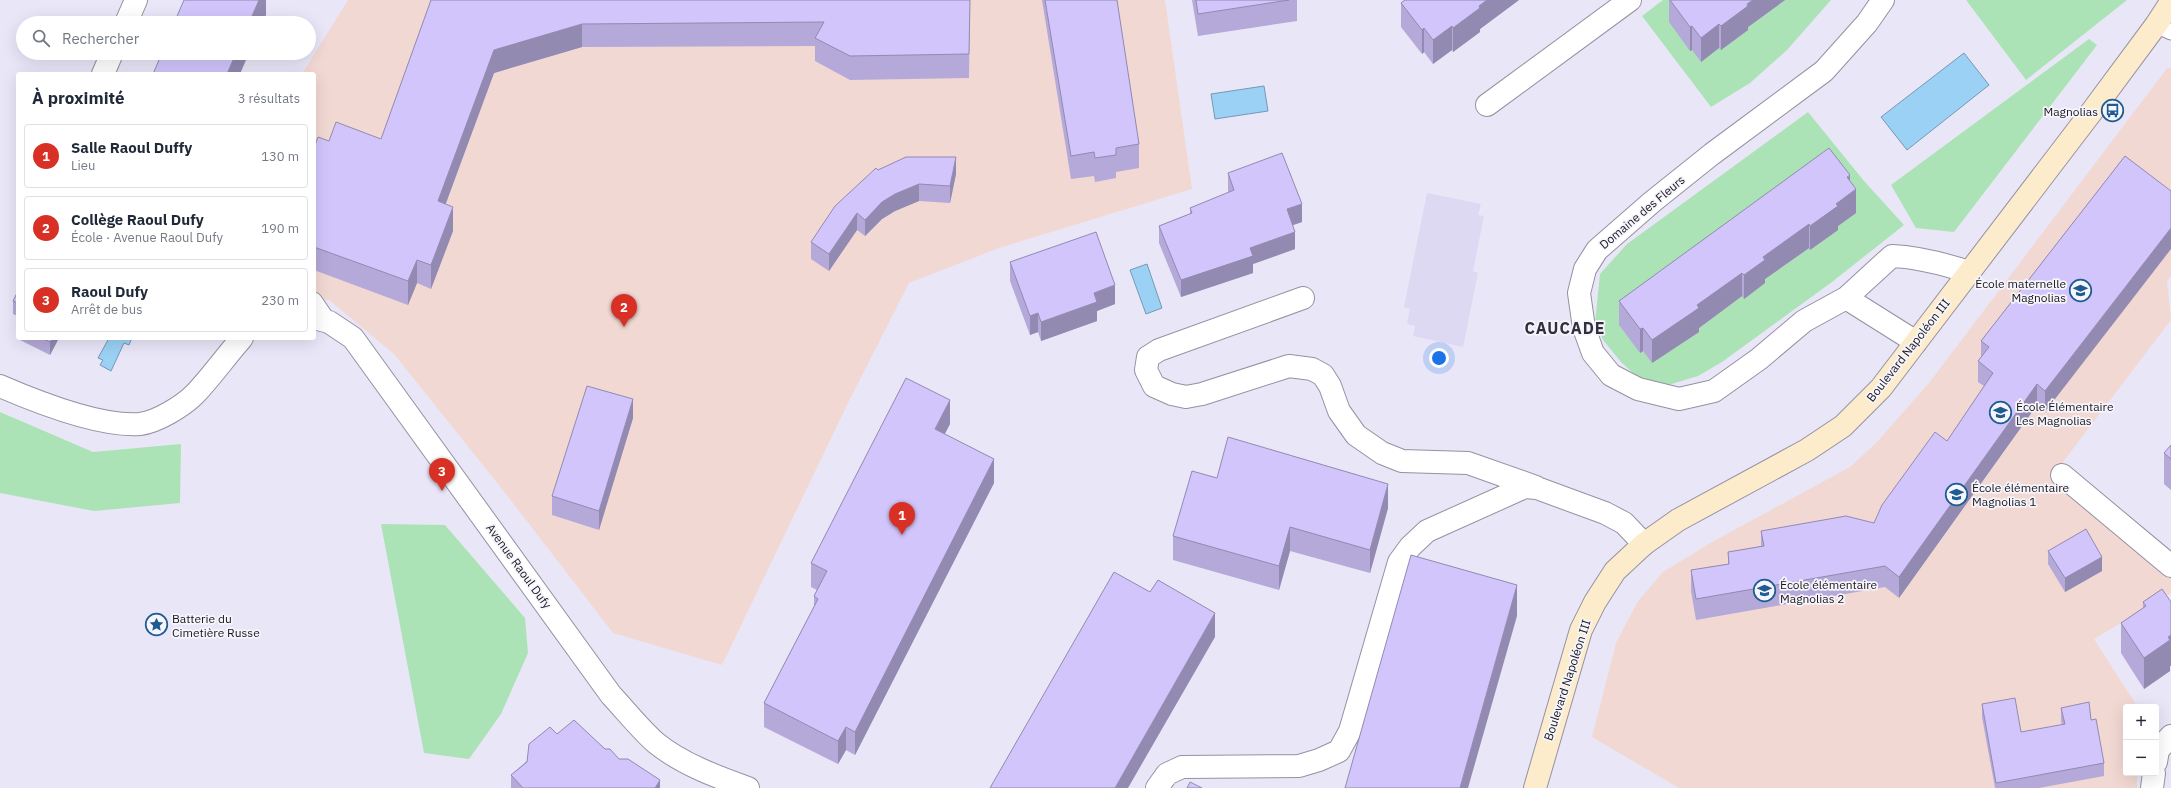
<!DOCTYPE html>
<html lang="fr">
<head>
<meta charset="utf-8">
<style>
	:root { --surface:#fff; --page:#f2f2f3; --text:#1f2937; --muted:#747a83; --line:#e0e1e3; --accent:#d93025 }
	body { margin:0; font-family:"IBM Plex Sans",sans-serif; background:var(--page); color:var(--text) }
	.controls { position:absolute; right:12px; bottom:12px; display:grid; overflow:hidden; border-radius:4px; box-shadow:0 4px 16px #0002 }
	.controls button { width:36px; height:36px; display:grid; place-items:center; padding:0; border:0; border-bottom:1px solid var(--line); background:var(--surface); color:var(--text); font:20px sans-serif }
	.you { position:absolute; left:1439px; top:358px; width:14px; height:14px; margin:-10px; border:3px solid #fff; border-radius:50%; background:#1a73e8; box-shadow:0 0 0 6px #1a73e833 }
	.badge { display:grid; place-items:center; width:26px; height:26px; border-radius:50%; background:var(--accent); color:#fff; font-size:13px; font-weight:700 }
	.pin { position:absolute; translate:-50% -33px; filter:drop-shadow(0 1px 2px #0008) }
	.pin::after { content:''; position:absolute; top:21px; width:14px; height:12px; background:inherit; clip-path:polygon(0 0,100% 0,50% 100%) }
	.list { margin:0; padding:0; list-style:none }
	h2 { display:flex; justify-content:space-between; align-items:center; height:52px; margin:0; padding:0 16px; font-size:17px }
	h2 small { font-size:13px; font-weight:400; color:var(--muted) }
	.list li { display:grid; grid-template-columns:26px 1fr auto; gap:12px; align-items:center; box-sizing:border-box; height:64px; margin:0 8px 8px; padding:0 8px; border:1px solid var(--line); border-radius:4px }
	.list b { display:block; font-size:15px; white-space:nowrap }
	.list p { margin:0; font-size:13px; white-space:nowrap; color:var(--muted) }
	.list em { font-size:13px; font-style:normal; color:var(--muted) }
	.icon { flex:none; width:22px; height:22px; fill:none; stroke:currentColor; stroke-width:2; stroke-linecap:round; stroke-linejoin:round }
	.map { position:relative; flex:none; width:2171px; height:788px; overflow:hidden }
	.search { position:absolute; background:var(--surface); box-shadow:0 4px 16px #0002; left:16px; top:16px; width:300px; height:44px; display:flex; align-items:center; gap:10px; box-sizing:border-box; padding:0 14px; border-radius:22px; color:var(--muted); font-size:15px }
	.panel { position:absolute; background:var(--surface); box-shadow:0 4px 16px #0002; left:16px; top:72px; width:300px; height:268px; border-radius:4px }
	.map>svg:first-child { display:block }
	.built { fill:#ded9f2 }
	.education { fill:#f2d8d3 }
	.green { fill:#ace3b6 }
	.water { fill:#9bd1f5; stroke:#7499b4 }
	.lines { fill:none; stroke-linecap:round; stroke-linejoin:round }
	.service-casing { stroke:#9591a2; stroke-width:17 }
	.minor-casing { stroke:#9591a2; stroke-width:24 }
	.secondary-casing { stroke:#9591a2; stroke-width:24 }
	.service { stroke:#fff; stroke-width:15 }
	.minor { stroke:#fff; stroke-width:22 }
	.secondary { stroke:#fdeccb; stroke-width:22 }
	.wall { fill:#b4a9d8 }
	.shaded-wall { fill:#928ab0 }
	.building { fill:#d1c5fb; stroke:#928ab0 }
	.labels { text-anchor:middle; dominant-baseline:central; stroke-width:3.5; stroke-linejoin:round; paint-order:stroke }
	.poi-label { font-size:12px; fill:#18161c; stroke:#f6f5fc; text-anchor:start }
	.street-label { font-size:12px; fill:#18161c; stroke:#f6f5fc }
	.district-label { font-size:16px; font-weight:bold; letter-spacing:1px; fill:#322f3d; stroke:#f6f5fc }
</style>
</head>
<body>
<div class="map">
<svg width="2171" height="788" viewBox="0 0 2171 788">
	<rect width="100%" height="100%" fill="#e9e6f8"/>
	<!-- built -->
	<path class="built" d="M1427,193L1481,204L1478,215L1484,216L1473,271L1478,273L1463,347L1413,336L1415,326L1407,324L1410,309L1404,307Z"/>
	<!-- education -->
	<path class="education" d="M348,0H1165L1192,189L999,248L909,283L847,405L722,665L613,633L506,494L394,354L329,300L314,299V74H302Z
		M2168,67L2171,69V276L2167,281L2171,320L2063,462L2062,475L2171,576V593L2094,639L2137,706L2126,707V773H2137V788H1679L1592,737L1616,643L1638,601L1663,572L1712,542L1850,467L1876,443L1929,383Z"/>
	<!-- green -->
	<path class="green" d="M1663,0H1831L1787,50L1750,83L1711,107L1642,16Z
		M1966,0H2127L2026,80Z
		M2089,39L2097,45L1954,232L1916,228L1891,185Z
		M1808,112L1864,181L1904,225L1832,282L1722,362L1698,376L1665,386L1644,383L1621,362L1603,340L1595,323L1600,274L1627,244Z
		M0,412L93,452L181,444L180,503L94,511L0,493Z
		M381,524L445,525L525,618L528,653L501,714L469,759L424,753Z"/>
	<!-- water -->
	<path class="water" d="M1964,53L1989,85L1907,150L1881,117Z
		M1264,86L1268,111L1215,119L1211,94Z
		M1147,264L1162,308L1146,314L1130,270Z
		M109,338H132L129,345L124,343L111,371L100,365L103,360L98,358Z"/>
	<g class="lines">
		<defs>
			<path id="service" d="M2156,25L2171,32
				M314,300L329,322"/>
			<path id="minor" d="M1883,0L1867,23L1824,71L1712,154L1652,202L1597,250L1585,269L1579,293L1584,328L1593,353L1611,375L1638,389L1679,399L1714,391L1759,359L1804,321L1846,298L1892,256C1919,257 1944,264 1969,272
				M126,23L136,0
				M103,74L112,53
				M1487,105L1630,0
				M1303,298L1159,350L1148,357L1146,370L1154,386L1172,394L1186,397L1202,394L1289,366L1312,369L1323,375L1330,386L1339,411L1356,435L1382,453L1402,461L1468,463L1536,487
				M1846,298L1916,342
				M314,318L329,322L353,338L611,695C626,711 640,729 656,743C682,764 717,777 748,788
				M0,386C37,402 100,427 140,424C157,422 183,406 195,394C212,376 226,356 242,338
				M2062,475L2171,566
				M2156,762L2158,750L2171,736
				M1157,788L1167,774L1182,767L1299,766L1319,760L1339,751L1350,731L1399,562L1410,547L1427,531L1525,487L1537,488L1605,513L1624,523L1644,544
				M2152,788L2154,773"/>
			<path id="secondary" d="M1535,788L1581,630L1595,602L1615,571L1644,544L1678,520L1807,450L1843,426L1881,388L2093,110L2156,25L2171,2"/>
		</defs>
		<!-- service casing -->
		<use href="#service" class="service-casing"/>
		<!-- minor casing -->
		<use href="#minor" class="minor-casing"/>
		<!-- secondary casing -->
		<use href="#secondary" class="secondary-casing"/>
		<!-- service -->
		<use href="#service" class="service"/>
		<!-- minor -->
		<use href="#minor" class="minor"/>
		<!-- secondary -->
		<use href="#secondary" class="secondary"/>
	</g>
	<!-- wall -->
	<path class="wall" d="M431,0H970L969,78L850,80L815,61V46L582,47L494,73L445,204L453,231L431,289L417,283L408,305L314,270V148L329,141L381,139Z
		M1042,0H1117L1139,144V168L1116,172V178L1095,182L1094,176L1071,179Z
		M1192,0H1297V21L1198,36Z
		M1405,0H1519L1480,29V32L1453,52L1452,50L1433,64L1424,52L1422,54L1401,27V3Z
		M1669,0H1785L1748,27V30L1721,50L1719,48L1701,62L1692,50L1690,51L1669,22Z
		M2125,156L2045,412L2037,405L1899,598L1885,587L1696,620L1691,591V570L1728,564V552L1761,546V531L1874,523L1947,441L1984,386L1978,382V361L1981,357V341Z
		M878,170L956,174L950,203L919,201L895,211L882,219L865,236L857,230L829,271L811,259V242Z
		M1228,173L1302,222L1293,225L1295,249L1253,264V273L1181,297L1159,243V226L1190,214V208L1228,193Z
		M1850,181L1856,213L1838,226V230L1810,250L1809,248L1765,279V283L1744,299L1742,296L1699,328V332L1652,363L1643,351L1640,353L1619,325V301Z
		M1010,262L1115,304L1097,311V321L1041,341L1038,332L1030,335L1010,281Z
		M18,291V316L13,314V301Z
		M20,338H59L50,355L20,340Z
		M633,418L599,530L552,515V496Z
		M950,424L944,434L994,483L855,755L846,750L838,764L764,727V703L814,607V596L817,590L811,587V563Z
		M2171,445V490L2164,484V453Z
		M1217,478L1388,508L1370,573L1290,551L1279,590L1173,560V536Z
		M2048,551L2102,571L2065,592L2048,564Z
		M2162,589L2170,671L2144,689L2121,653V623L2143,608V602Z
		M1982,704L2021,732L2062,725L2061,721V708L2091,720L2104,763V776L2039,788H1995L1982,717Z
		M557,734L605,749L660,788H511V775Z"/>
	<!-- shaded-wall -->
	<path class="shaded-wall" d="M259,0H266V15L262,23H249Z
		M1487,0H1519L1480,29V32L1453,52V28L1479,6Z
		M1753,0H1785L1748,27V30L1721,50V26Z
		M582,24V47L494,73L438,225V201L494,50Z
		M1719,24V48L1701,62V38Z
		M1452,26V50L1433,64V40Z
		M1692,26V50L1690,51V27Z
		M1424,28V52L1422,54V30Z
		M236,53H249L240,74H227Z
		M956,157V174L950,203V186Z
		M1850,175V194L1856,189V213L1838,226V230L1810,250V226Z
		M919,184V201L895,211L882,219L865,236V220L882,202L895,194Z
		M1302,204V222L1287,227V209Z
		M453,207V231L431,289V265Z
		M857,213V230L829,271V254Z
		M1809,224V248L1765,279V283L1744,299V275L1763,257Z
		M2171,228V249L2045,412V391Z
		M1295,232V249L1253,264V273L1181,297V280L1250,248Z
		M417,260V283L408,305V281Z
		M1742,273V296L1699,328V332L1652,363V340L1697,305Z
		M1115,285V304L1097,311V321L1041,341V322L1094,293Z
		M1038,313V332L1030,335V316Z
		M1643,328V351L1640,353V329Z
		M53,338H59L50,355V342Z
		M2037,384V405L1899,598V577Z
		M633,399V418L599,530V511Z
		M950,400V424L935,453V429Z
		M994,459V483L855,755V732Z
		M1388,484V508L1370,573V550Z
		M1290,527V551L1279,590V566Z
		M2102,557V571L2065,592V578Z
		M1517,585V616L1468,788H1460Z
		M1215,613V637L1128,788H1115Z
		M2171,635V666H2170V671L2144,689V658Z
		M846,727V750L838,764V741Z
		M660,780V788H655Z"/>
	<!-- building -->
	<path class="building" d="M184,0H259L249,23H174Z
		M431,0H970L969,54L850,56L815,38L824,22L582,24L494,50L438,201L453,207L431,265L417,260L408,281L314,247V148L318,137L329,141L336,122L381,139Z
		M1045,0H1117L1139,144L1116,148V155L1095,158L1094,152L1071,156Z
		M1196,0H1289L1198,14Z
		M1405,0H1487L1479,6L1480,8L1453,28L1452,26L1433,40L1424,28L1422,30L1401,3Z
		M1670,0H1753L1747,4L1748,6L1721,26L1719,24L1701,38L1692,26L1690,27Z
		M162,53H236L227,74H153Z
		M1829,148L1850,175L1847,177L1856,189L1836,204L1838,206L1810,226L1809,224L1763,257L1765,260L1744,275L1742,273L1697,305L1699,308L1652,340L1643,328L1640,329L1619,301Z
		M1282,153L1302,204L1287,209L1295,232L1250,248L1253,256L1181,280L1159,226L1192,213L1190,208L1234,190L1228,173Z
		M2125,156L2171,191V228L2045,391L2037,384L1899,577L1885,566L1696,599L1691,570L1729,564L1728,552L1764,546L1761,531L1846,516L1874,523L1882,505L1935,432L1947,441L1993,373L1978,361L1989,347L1981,341Z
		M906,157H956L950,186L919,184L895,194L882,202L865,220L857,213L829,254L811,242L835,206L876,168L878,170Z
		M1096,232L1115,285L1094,293L1097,302L1041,322L1038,313L1030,316L1010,262Z
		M18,291V303L13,301Z
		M41,338H53L50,342Z
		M906,378L950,400L935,429L994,459L855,732L846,727L838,741L764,703L818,599L814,596L827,571L811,563Z
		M587,386L633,399L599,511L552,496Z
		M1228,437L1388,484L1370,550L1290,527L1279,566L1173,536L1192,471L1217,478Z
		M2171,445V459L2164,453Z
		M2086,529L2102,557L2065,578L2048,551Z
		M1411,555L1517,585L1460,788H1345Z
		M1114,572L1150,592L1158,580L1215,613L1115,788H990Z
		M2162,589L2171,602V635L2168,637L2170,640L2144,658L2121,623L2146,606L2143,602Z
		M2015,698L2021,732L2065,724L2061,708L2089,702L2091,720L2096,719L2104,763L1996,783L1982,704Z
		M574,720L605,749H610L619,759H628L660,780L655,788H523L511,775L527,762L529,744L550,727L557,734Z
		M1190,782L1202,788H1187Z"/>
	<!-- icons -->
	<defs>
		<symbol id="bus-ring" viewBox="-11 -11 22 22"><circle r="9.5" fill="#f6f5fc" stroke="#1e5b91" stroke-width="1.5"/><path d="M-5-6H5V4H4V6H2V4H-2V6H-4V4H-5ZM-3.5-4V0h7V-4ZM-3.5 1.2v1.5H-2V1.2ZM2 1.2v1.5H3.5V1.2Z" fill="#1e5b91"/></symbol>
		<symbol id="school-ring" viewBox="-11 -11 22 22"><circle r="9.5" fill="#f6f5fc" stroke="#1e5b91" stroke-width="1.5"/><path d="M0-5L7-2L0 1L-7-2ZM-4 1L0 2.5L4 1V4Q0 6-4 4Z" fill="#1e5b91"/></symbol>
		<symbol id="sight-ring" viewBox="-11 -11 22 22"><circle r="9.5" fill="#f6f5fc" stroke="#1e5b91" stroke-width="1.5"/><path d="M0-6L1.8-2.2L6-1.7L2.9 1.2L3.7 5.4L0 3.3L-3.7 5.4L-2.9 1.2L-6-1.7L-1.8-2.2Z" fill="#1e5b91"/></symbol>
	</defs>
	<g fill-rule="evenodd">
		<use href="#bus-ring" x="2100" y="98" width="25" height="25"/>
		<use href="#school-ring" x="2068" y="278" width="25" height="25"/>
		<use href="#school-ring" x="1988" y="400" width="25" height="25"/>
		<use href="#school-ring" x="1944" y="482" width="25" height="25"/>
		<use href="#school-ring" x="1752" y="578" width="25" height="25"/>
		<use href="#sight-ring" x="144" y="612" width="25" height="25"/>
	</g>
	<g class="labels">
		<!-- poi labels -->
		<g class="poi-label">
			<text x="2098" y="111" text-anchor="end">Magnolias</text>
			<text x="2066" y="283" text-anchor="end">École maternelle<tspan x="2066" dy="14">Magnolias</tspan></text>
			<text x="2016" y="406">École Élémentaire<tspan x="2016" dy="14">Les Magnolias</tspan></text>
			<text x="1972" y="487">École élémentaire<tspan x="1972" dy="14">Magnolias 1</tspan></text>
			<text x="1780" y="584">École élémentaire<tspan x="1780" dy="14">Magnolias 2</tspan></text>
			<text x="172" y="618">Batterie du<tspan x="172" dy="14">Cimetière Russe</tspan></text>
		</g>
		<!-- street labels -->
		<g class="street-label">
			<text transform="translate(1642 212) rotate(-40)">Domaine des Fleurs</text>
			<text transform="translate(1908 350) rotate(-52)">Boulevard Napoléon III</text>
			<text transform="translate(519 566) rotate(54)">Avenue Raoul Dufy</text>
			<text transform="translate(1567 680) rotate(-72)">Boulevard Napoléon III</text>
		</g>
		<!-- district labels -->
		<g class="district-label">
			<text x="1565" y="328">CAUCADE</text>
		</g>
	</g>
</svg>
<div class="controls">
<button>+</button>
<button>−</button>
</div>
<div class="you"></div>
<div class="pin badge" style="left:902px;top:535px">1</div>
<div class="pin badge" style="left:624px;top:327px">2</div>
<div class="pin badge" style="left:442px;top:491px">3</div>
<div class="search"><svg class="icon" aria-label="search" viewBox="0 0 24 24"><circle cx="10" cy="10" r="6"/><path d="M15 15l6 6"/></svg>Rechercher</div>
<section class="panel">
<h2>À proximité<small>3 résultats</small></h2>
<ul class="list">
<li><span class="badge">1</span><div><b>Salle Raoul Duffy</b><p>Lieu</p></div><em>130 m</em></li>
<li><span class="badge">2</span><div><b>Collège Raoul Dufy</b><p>École · Avenue Raoul Dufy</p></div><em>190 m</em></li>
<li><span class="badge">3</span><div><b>Raoul Dufy</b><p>Arrêt de bus</p></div><em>230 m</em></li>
</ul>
</section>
</div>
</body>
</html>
